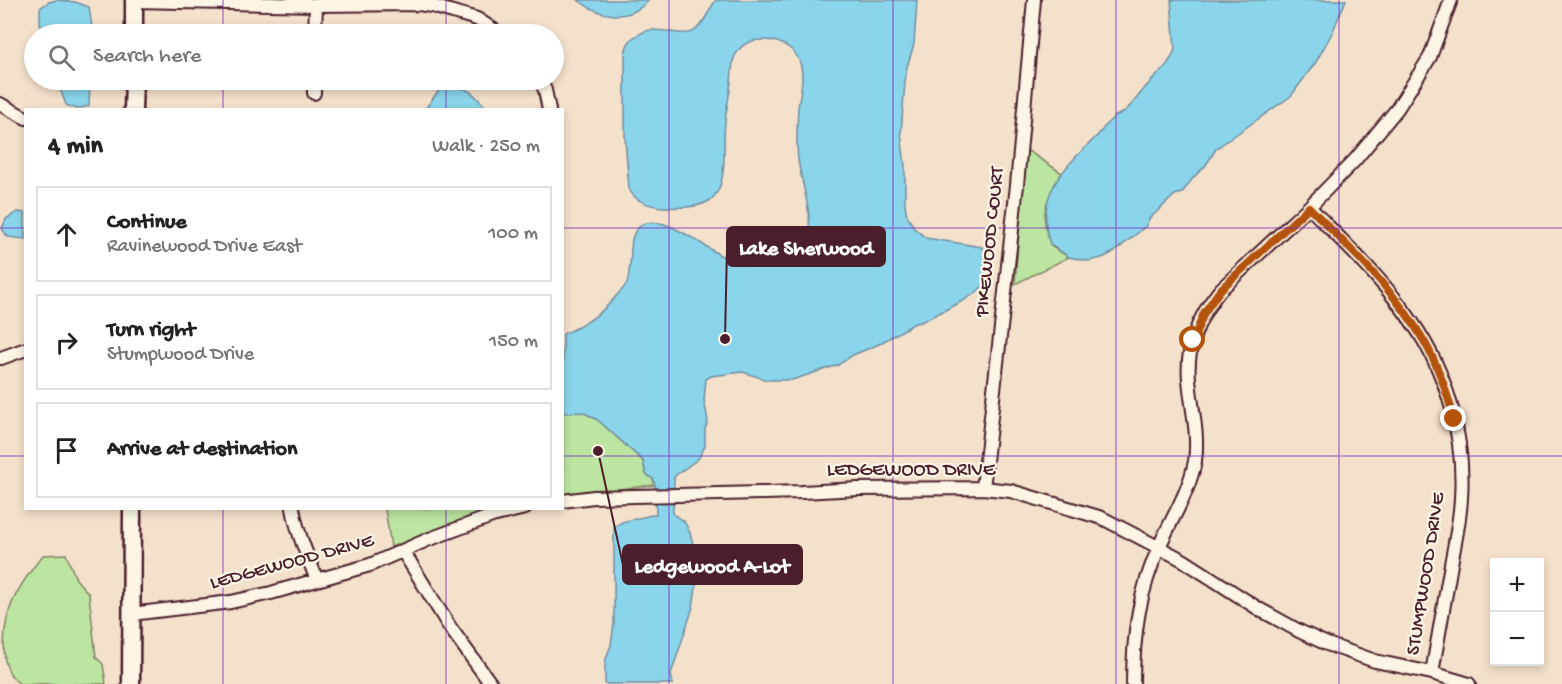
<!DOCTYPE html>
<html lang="en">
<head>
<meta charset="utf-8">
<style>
	:root { --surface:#fff; --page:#f6f6f6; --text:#222; --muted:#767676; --line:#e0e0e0 }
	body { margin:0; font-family:"Gochi Hand",sans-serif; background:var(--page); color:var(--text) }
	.controls { position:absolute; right:18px; bottom:18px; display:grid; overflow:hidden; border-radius:0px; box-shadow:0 3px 9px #0003 }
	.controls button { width:54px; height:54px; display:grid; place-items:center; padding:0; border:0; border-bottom:2px solid var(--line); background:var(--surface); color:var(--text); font:30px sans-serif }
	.stop { position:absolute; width:18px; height:18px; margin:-14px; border:4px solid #b45309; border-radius:50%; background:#fff }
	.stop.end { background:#b45309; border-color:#fff; box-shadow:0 2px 6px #0008 }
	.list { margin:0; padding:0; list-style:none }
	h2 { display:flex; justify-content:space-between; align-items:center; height:78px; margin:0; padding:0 24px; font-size:26px }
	h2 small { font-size:20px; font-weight:400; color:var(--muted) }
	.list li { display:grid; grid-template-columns:39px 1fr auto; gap:18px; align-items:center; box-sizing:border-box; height:96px; margin:0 12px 12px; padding:0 12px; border:2px solid var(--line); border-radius:0px }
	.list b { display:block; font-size:22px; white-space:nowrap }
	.list p { margin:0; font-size:20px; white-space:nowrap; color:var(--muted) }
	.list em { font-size:20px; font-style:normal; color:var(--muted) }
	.icon { flex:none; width:33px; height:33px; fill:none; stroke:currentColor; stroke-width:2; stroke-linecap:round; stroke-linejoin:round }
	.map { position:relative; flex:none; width:1562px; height:684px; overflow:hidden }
	.search { position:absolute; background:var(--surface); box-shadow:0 3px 9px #0003; left:24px; top:24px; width:540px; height:66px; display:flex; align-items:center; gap:15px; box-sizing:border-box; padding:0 21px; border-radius:33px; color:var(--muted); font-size:22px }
	.panel { position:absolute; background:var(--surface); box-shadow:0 3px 9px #0003; left:24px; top:108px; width:540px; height:402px; border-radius:0px }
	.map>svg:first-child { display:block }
	.green { fill:#bce5a1; stroke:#838266; stroke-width:1.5 }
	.water { fill:#8ad5eb; stroke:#708c9e; stroke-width:1.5 }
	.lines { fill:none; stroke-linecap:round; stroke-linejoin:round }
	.minor-casing { stroke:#4a1f2b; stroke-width:16 }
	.secondary-casing { stroke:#4a1f2b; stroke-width:21 }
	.minor { stroke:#fcf5e5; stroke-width:12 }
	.secondary { stroke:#fcf5e5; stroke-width:16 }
	.route { stroke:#b45309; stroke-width:8 }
	.grid { fill:none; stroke:#7b2cbf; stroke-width:1.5; stroke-opacity:0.55 }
	.labels { text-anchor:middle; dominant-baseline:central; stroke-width:4.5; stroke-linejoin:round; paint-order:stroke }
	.street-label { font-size:20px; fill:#4a1f2b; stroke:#fcf5e5 }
	.leader { fill:none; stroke:#4a1f2b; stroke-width:2 }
	.callout-dot { fill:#4a1f2b; stroke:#fcf5e5; stroke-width:2 }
	.callout { fill:#4a1f2b; stroke:#4a1f2b; stroke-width:2 }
	.callout-label { font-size:21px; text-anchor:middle; font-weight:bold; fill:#fff }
</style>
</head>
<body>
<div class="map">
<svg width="1562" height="684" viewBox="0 0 1562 684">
	<rect width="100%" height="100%" fill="#f4e1cc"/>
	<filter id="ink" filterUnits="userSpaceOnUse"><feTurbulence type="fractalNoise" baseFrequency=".0167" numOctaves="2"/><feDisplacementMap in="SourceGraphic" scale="12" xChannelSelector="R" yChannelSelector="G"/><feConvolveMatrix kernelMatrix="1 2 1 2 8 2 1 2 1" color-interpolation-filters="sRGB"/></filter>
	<g filter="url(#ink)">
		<!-- green -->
		<path class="green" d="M1025,149L1062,173C1054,188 1042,205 1045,223C1046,231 1050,239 1052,247L1069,257L1015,284Z
			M567,412H583L598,420L643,461L646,474L653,479L655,485L563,495V413Z
			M385,509V508L497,509L391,547Z
			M66,554L76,579L89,594L96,657L103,664L106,684H20C10,677 9,672 5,661C0,614 16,589 43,555Z"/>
		<!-- water -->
		<path class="water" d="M57,0L75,2L89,7L93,34H42L40,22V8L49,2Z
			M578,0H649C628,23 600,17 578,0Z
			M716,0H917L914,44L907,67L905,82L901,133L905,166V205L907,215L914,228L926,238L982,247C986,253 986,257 987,265C988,271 988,277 985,283C978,297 935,314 921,322L915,323L877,345L853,355L838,365L792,380H767L743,372L711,376L706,379L704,400L708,421L705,429V446L698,459L676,475L674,478L673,512L674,515L684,521L690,533L698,562V574L693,607L671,674L673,684H605V662L611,645L614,624V527L622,522L656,514L655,485L653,479L646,474L643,461L598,420L583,412L563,413V334C586,325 603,313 618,294C621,291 625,287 627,283C629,278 629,270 630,265C632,253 629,238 637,229C657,206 705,249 724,257C735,263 748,266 760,264C775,258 799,252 807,236C815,219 800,179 798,159C796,143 797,125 798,108C800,91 806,74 798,58C791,45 776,40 763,40C748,40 740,45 734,58C732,66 732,73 731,81C730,95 726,108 725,122C722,143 730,188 709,201C698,208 676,208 664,207C649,206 635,202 629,189L625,137V53C627,44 630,39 638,35C643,32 646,30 652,30C663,29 685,37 694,31C705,24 708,10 716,0Z
			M1171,0H1346L1332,33L1316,62L1291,96L1221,145L1216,149L1206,165L1193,178L1182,193L1175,195L1149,219L1146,226L1114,252L1102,258L1088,261L1069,257L1050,244C1034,195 1063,169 1096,137C1102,131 1107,122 1114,117C1118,114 1122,114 1126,110C1133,104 1138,96 1144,89C1155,76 1170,66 1175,49Z
			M45,80H90L89,106L77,109L66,105L61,91L45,82Z
			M451,86C470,87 476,96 487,109H425L440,89Z
			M17,212L25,213V239L8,237L2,229L6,219Z"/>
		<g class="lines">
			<defs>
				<path id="minor" d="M134,1L316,5L419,4L432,6L477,19L500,34
					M315,34L316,5
					M540,80L545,90L549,110
					M314,93V80
					M0,104L26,118
					M1309,207C1345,244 1383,279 1412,322C1447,372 1465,437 1461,498C1460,522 1454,546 1450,570C1444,604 1438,639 1432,673
					M1,358L26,349
					M983,488L1017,185L1034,0
					M562,501L594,497L802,492L858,489L983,488L1011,491L1102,518L1183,560L1259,609L1299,631L1327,644L1375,661L1432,673L1469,684
					M293,508C297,533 308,557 317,580
					M403,551L449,626L491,684
					M131,614L231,602L271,593L370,565L427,540L492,516L525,508
					M1133,684C1133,634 1139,591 1160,545C1172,518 1190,490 1195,461C1199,433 1191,406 1189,379C1186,346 1200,315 1220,290L1309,207L1355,160L1397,109L1430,57L1451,0"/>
				<path id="secondary" d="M134,34V0
					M133,110L134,80
					M131,684L132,508"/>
			</defs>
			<!-- minor casing -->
			<use href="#minor" class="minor-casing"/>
			<!-- secondary casing -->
			<use href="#secondary" class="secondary-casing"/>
			<!-- minor -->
			<use href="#minor" class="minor"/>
			<!-- secondary -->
			<use href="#secondary" class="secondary"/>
		</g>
	</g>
	<g class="lines" filter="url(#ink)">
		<!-- route -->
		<path class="route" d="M1193,340L1204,313L1220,290L1309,207C1350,249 1395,290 1424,341C1438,365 1447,392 1454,419"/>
	</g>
	<!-- grid -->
	<path class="grid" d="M223,0V34M446,0V34M669,0V684M893,0V684M1116,0V684M1339,0V684M223,80V110M446,80V110M0,228H26M562,228H1562M0,456H26M562,456H1562M223,508V684M446,508V684"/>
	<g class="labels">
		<!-- street labels -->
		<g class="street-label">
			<text transform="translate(991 242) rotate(-84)">PIKEWOOD COURT</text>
			<text x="911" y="471">LEDGEWOOD DRIVE</text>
			<text transform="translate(292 563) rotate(-15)">LEDGEWOOD DRIVE</text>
			<text transform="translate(1427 574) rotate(-81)">STUMPWOOD DRIVE</text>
		</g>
	</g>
	<!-- callouts -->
	<path class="leader" d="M725 339L727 247M598 451L623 565"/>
	<g class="callout-dot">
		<circle cx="725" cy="339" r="6"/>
		<circle cx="598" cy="451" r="6"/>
	</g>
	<g class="callout">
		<rect x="727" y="227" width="158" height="39" rx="6"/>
		<rect x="623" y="545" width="179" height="39" rx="6"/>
	</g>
	<g class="callout-label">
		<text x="806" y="254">Lake Sherwood</text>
		<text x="712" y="572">Ledgewood A-Lot</text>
	</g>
</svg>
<div class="controls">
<button>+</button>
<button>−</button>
</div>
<div class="stop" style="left:1193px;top:340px"></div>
<div class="stop end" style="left:1454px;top:419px"></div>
<div class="search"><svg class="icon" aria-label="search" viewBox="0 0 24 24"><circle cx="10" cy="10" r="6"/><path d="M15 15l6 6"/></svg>Search here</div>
<section class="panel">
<h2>4 min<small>Walk · 250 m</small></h2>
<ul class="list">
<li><svg class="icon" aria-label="ahead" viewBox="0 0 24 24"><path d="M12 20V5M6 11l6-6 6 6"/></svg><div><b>Continue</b><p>Ravinewood Drive East</p></div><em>100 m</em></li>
<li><svg class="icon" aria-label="right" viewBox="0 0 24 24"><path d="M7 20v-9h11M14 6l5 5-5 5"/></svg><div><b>Turn right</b><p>Stumpwood Drive</p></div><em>150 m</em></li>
<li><svg class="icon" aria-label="arrive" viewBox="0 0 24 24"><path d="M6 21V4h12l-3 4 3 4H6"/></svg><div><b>Arrive at destination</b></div></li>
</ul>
</section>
</div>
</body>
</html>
